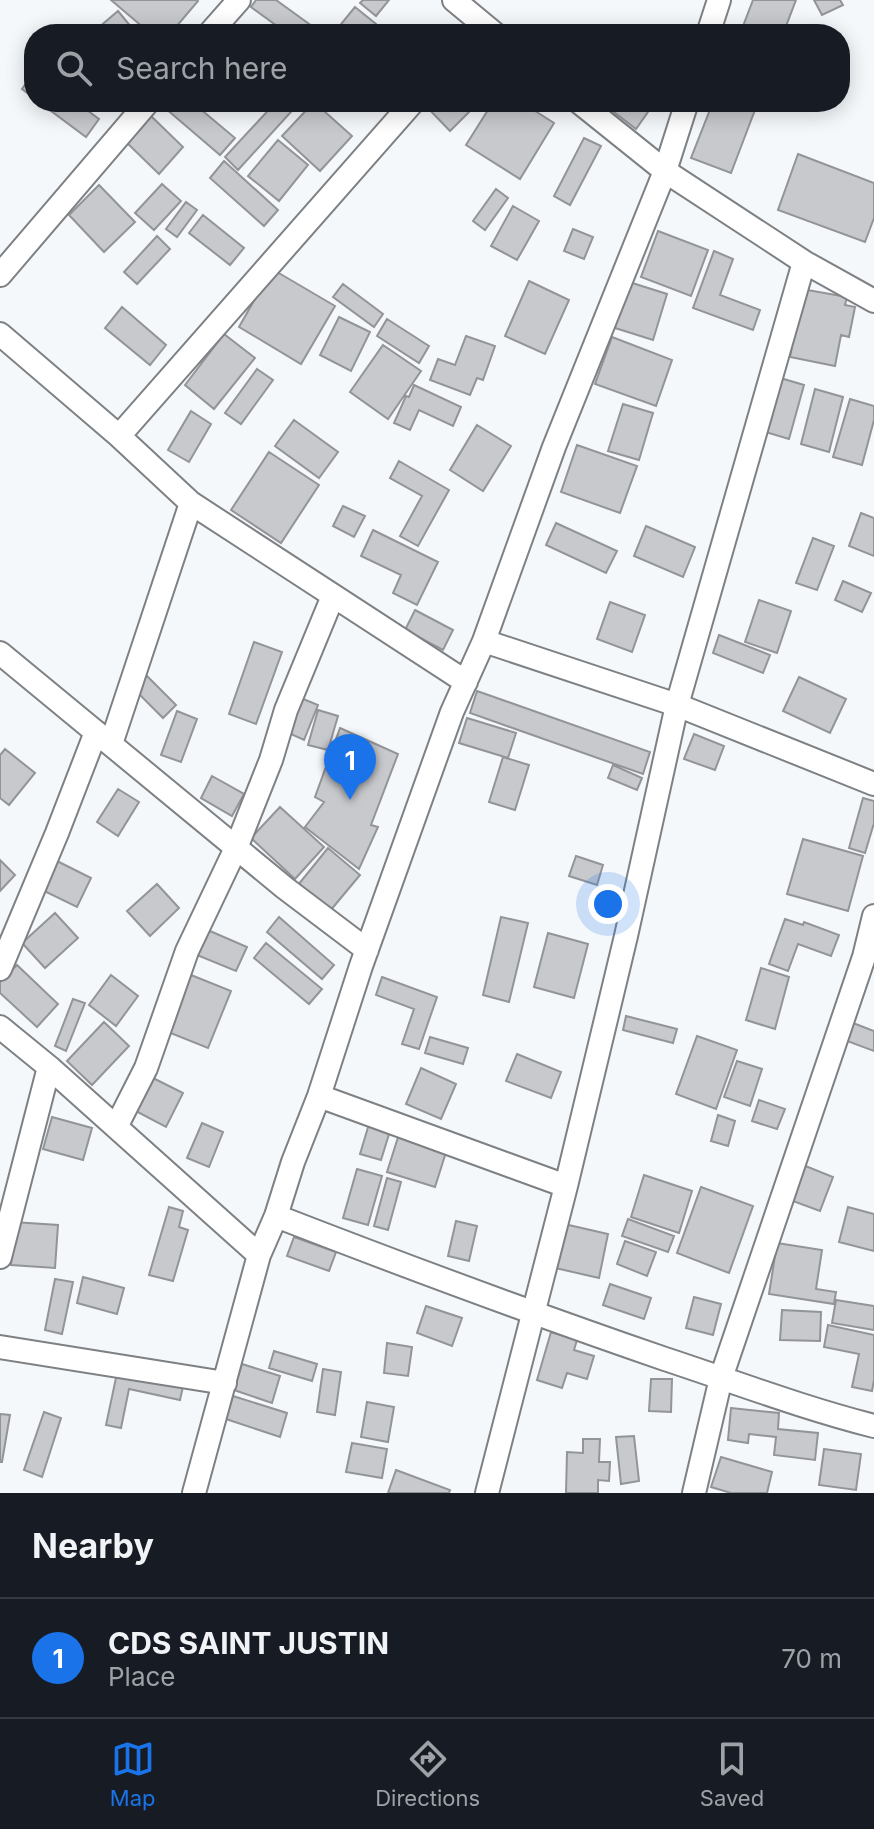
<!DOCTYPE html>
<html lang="en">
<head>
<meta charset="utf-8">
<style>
	:root { --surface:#171b24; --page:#20242c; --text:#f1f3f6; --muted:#9ea1a6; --line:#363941; --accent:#1a73e8 }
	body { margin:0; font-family:Inter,sans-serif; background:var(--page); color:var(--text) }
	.you { position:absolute; left:608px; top:904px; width:28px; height:28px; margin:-20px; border:6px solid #fff; border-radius:50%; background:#1a73e8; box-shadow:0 0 0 12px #1a73e833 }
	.badge { display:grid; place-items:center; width:52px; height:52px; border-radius:50%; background:var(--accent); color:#fff; font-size:26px; font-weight:700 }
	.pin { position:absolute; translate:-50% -66px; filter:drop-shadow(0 2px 4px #0008) }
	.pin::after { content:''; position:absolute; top:42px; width:28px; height:24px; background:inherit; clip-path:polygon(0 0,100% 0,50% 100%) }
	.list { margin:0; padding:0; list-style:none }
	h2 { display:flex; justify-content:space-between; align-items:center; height:104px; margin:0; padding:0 32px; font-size:34px }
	h2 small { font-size:26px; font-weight:400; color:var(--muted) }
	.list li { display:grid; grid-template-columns:52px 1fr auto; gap:24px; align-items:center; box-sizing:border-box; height:120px; padding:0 32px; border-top:2px solid var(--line) }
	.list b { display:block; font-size:30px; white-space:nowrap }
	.list p { margin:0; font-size:26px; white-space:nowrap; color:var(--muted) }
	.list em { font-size:26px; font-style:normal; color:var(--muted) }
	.icon { flex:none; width:44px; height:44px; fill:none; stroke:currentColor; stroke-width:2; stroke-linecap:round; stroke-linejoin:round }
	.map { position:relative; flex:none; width:874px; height:1493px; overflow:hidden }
	.search { position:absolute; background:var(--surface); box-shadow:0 4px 20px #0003; left:24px; right:24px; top:24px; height:88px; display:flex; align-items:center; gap:20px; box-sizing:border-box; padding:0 28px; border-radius:32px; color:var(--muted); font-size:30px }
	.sheet { height:224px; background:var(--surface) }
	nav { display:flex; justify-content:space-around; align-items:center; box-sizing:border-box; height:112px; border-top:2px solid var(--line); background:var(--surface); font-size:22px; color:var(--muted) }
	nav a { display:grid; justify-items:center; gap:4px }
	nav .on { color:var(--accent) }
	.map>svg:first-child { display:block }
	.building { fill:#c8c9cd; stroke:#939497; stroke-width:2 }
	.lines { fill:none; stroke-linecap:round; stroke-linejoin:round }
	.minor-casing { stroke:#7e8184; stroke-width:26 }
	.minor { stroke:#fff; stroke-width:22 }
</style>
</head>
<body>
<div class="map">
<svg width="874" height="1493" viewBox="0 0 874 1493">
	<rect width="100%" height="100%" fill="#f5f8fb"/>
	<!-- building -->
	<path class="building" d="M111,0H197L198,1L170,34H151Z
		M256,0H276L323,34H288L251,7Z
		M363,0H389L376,16L360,3Z
		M753,0H796L783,34H740Z
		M814,0H840L843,5L822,15Z
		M355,7L386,32L384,34H333Z
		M118,11L137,34H91Z
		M34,72V98L22,89Z
		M39,102H76L99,119L86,137Z
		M171,102H192L235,138L220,155L165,108Z
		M276,102H300L238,170L225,157Z
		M314,102L352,136L320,171L282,136Z
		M422,102H479L450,131Z
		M493,102H521L554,123L520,179L466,145Z
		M601,102H655L636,129Z
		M713,102H758L731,173L691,158Z
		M150,115L183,147L159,174L125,141Z
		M584,138L601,146L570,205L554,196Z
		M278,140L308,165L279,201L248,176Z
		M798,154L874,183V218L865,242L778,210Z
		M224,161L278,210L264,226L210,178Z
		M162,184L181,201L154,230L135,213Z
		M99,185L135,222L104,252L69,215Z
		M496,189L508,198L485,230L473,221Z
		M186,202L197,210L177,237L166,229Z
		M513,206L539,221L517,260L491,246Z
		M203,215L244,248L230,265L189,233Z
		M573,229L593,237L584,259L564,251Z
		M658,231L708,250L691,296L641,277Z
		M157,236L170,249L137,284L124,272Z
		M714,251L733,259L720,295L760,310L753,330L693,308Z
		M272,269L335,306L301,364L239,327Z
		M529,281L569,300L545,354L505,336Z
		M626,281L667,294L653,340L612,327Z
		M343,284L383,314L374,327L333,297Z
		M802,289L847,297L845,305L855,307L849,337L841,335L835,366L790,357Z
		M122,307L166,345L150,365L105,328Z
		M339,317L370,332L351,371L320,355Z
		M387,319L429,346L419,363L377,336Z
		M224,334L255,358L214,409L185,385Z
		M466,336L495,346L483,380L477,378L470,395L430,380L438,359L455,365Z
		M612,337L672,360L656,406L595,384Z
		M383,345L421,371L388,419L350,392Z
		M257,369L273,380L241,424L225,413Z
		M777,377L804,385L789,439L762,431Z
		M414,385L461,407L453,426L419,410L410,430L394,423L406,396L409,397Z
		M815,389L843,397L829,452L801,444Z
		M850,399L874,406V420L862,465L833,457Z
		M623,404L653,413L639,460L608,451Z
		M191,411L211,424L189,462L168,450Z
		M294,420L338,452L319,478L275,446Z
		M477,425L511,446L483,491L450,470Z
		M577,445L637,466L620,513L561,492Z
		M269,452L319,485L281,543L231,510Z
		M399,461L449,490L418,546L400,536L422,496L390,478Z
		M343,506L365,516L354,537L333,526Z
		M861,513L874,518V556L849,546Z
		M556,523L617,551L606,573L546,545Z
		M646,526L695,547L683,577L634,556Z
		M373,530L438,562L417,605L393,593L401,575L361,556Z
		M813,538L834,546L817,590L796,583Z
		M843,581L871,593L862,612L835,600Z
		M759,600L791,611L777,653L745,642Z
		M610,602L645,615L632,652L597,639Z
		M415,610L453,630L443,650L405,630Z
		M719,635L770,655L763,673L713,653Z
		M254,642L282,652L256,724L229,714Z
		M147,676L176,705L163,718L134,689Z
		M799,677L846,699L830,733L783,711Z
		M477,691L650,752L643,774L470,713Z
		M296,696L318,705L304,740L282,730Z
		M318,710L338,716L328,750L308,745Z
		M177,711L197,719L181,762L161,755Z
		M467,718L516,733L508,758L459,743Z
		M340,728L398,754L371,825L378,827L359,869L305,827L324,802L315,797Z
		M694,734L724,746L715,770L684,759Z
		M5,749L35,773L9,805L0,798V755Z
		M503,757L529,765L515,810L489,802Z
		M613,765L642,778L637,790L608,778Z
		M212,776L244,794L232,816L201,798Z
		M118,789L139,802L118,836L97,822Z
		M863,798L874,801V823L865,853L849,848Z
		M280,807L324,847L295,879L251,838Z
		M803,839L863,856L848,911L787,894Z
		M328,848L360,875L325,917L294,890Z
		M576,856L603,865L597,885L569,876Z
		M51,858L91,878L77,907L36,887Z
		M0,860L15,875L0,891Z
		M157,884L179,908L150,936L127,911Z
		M55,913L78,938L45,968L22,943Z
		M279,917L334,965L322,979L267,932Z
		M501,917L528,923L509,1002L483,995Z
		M785,919L803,925L804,922L839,935L831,956L798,944L788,971L769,964Z
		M203,928L247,947L236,971L192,953Z
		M548,933L588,944L574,998L534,987Z
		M266,943L322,989L309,1004L254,958Z
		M17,965L58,1004L37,1027L0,993V982Z
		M761,968L789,977L775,1029L746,1020Z
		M111,975L138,996L116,1026L89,1005Z
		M191,975L231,991L208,1048L168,1032Z
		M382,977L437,997L419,1049L402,1044L414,1009L376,995Z
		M73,999L85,1003L66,1051L55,1046Z
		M626,1016L677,1029L673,1043L623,1030Z
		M104,1022L129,1046L92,1085L67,1061Z
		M853,1023L874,1031V1051L847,1041Z
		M697,1036L737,1050L716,1109L676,1094Z
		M430,1037L468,1048L463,1064L425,1053Z
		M517,1054L561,1072L551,1098L506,1081Z
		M737,1061L762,1069L750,1106L724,1097Z
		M421,1068L456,1084L441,1119L406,1104Z
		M149,1076L183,1093L166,1127L132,1109Z
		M759,1100L785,1109L777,1129L752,1121Z
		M718,1115L735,1121L728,1146L711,1141Z
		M52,1117L92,1128L83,1160L43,1149Z
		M202,1123L223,1132L209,1167L187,1158Z
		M369,1124L390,1131L381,1160L360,1154Z
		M400,1131L448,1146L435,1187L387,1172Z
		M803,1165L833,1177L820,1211L790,1200Z
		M357,1169L382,1176L368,1225L343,1218Z
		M644,1175L692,1191L679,1233L631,1217Z
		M387,1178L401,1182L388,1230L374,1226Z
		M701,1187L753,1206L729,1273L677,1253Z
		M169,1207L183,1211L179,1227L188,1230L173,1281L149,1275Z
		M848,1207L874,1214V1251L839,1242Z
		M628,1219L674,1236L668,1252L622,1236Z
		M456,1221L477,1226L469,1261L448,1256Z
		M13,1222L58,1225L55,1268L11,1265Z
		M560,1223L608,1234L599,1278L551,1267Z
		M294,1237L336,1252L329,1271L287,1256Z
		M625,1241L656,1252L647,1276L617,1264Z
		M777,1243L822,1250L816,1289L836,1292L834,1304L769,1294Z
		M83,1277L124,1288L117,1314L77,1303Z
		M55,1279L73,1282L62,1334L45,1330Z
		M610,1284L651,1298L644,1319L603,1305Z
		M694,1297L721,1304L713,1335L686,1328Z
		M836,1300L874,1306V1330L832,1323Z
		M426,1306L462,1318L452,1346L417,1333Z
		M782,1310L821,1312L820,1341L780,1340Z
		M828,1325L874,1335V1380L872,1391L852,1387L859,1354L824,1347Z
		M551,1332L577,1340L574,1350L594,1356L587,1379L567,1373L562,1388L537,1380Z
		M387,1343L412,1347L408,1376L384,1373Z
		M274,1351L317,1364L312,1381L269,1368Z
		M242,1364L280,1376L272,1403L234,1390Z
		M323,1369L341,1372L335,1415L317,1412Z
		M117,1373L184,1382L180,1400L129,1389L121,1428L106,1425Z
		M651,1379H672L671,1412L649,1411Z
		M233,1396L287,1413L280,1437L226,1419Z
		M367,1402L394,1407L388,1442L361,1437Z
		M731,1408L779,1413L778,1429L818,1433L815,1460L774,1455L776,1437L749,1434L748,1443L728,1440Z
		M44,1412L61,1418L42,1477L24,1470Z
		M0,1414L10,1415L2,1462H0Z
		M634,1436L639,1481L621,1484L616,1437Z
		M583,1439H600L599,1462H610L609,1481L598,1480V1493H566L567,1452L583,1453Z
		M352,1443L387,1449L382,1478L346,1472Z
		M824,1449L861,1454L856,1490L819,1485Z
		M721,1457L772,1472L767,1493H731L711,1487Z
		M396,1470L450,1490L449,1493H388Z"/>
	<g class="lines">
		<defs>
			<path id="minor" d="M454,0L495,34
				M209,34L239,0
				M708,34L719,0
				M579,102L665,171L804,262L874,301
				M0,275L148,102
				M0,334L119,436L191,503L466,682
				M119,436L413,102
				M484,641L677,705L874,784
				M0,653L285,888L367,950
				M111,744L191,503
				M0,969L57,833L96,732
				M0,1027L49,1067L259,1255
				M319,1096L566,1186
				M116,1127L146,1068L187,951L236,848L271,760L286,710L333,596
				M276,1216C405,1266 534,1314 665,1359C735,1382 803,1408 874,1426
				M0,1257L49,1067
				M0,1347L225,1383
				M194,1493L259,1255L276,1216L293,1162L319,1096L361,966L452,712L484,641L554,447L665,171L687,102
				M487,1493L566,1186L626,936L677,705L804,262
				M694,1493L721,1378L864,957L874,916"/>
		</defs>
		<!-- minor casing -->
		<use href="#minor" class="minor-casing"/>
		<!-- minor -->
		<use href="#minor" class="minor"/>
	</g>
</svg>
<div class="you"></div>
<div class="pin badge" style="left:350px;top:800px">1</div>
<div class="search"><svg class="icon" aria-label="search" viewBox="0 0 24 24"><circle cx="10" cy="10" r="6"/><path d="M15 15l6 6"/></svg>Search here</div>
</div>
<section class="sheet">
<h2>Nearby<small></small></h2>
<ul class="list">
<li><span class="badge">1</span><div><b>CDS SAINT JUSTIN</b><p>Place</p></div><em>70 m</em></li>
</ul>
</section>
<nav>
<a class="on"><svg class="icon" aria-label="map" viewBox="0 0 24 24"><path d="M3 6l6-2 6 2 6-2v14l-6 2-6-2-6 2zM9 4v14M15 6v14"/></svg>Map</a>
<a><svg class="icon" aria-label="directions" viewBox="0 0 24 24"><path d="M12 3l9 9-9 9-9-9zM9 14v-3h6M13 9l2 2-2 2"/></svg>Directions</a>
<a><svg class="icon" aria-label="saved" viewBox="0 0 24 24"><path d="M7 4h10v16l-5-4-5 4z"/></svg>Saved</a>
</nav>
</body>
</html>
